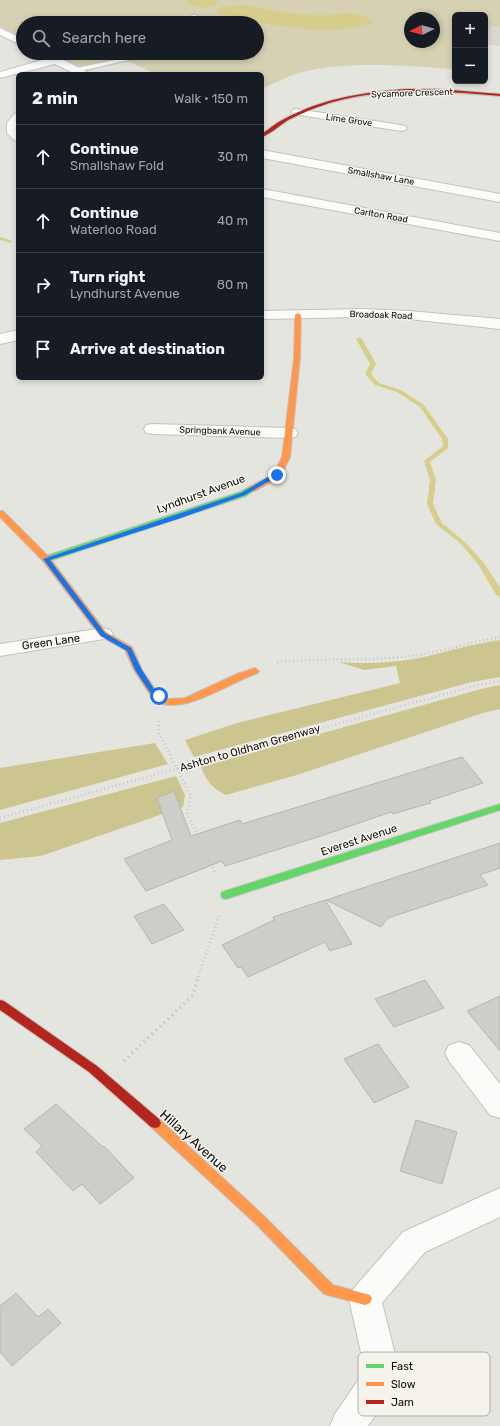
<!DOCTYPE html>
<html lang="en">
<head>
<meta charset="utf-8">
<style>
	:root { --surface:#171b24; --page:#242831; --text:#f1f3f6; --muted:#9ea1a6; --line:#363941 }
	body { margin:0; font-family:Rubik,sans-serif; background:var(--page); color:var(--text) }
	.controls { position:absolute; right:12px; top:12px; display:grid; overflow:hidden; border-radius:6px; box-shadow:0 2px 6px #0003 }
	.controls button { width:36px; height:36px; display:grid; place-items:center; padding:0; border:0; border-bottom:1px solid var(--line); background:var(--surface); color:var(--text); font:20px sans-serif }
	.compass { position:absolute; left:404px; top:12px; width:36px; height:36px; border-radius:50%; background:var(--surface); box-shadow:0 2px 6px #0003; rotate:264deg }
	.stop { position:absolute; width:12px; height:12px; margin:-9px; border:3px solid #1a73e8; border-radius:50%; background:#fff }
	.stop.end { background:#1a73e8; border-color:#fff; box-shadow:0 1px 4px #0008 }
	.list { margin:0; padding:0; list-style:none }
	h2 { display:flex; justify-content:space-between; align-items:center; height:52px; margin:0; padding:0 16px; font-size:17px }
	h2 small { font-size:13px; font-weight:400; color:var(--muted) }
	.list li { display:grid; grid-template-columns:26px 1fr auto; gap:12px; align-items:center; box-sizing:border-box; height:64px; padding:0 16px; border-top:1px solid var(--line) }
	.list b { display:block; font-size:15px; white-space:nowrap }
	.list p { margin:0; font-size:13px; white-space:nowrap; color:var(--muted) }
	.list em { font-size:13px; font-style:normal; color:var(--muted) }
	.icon { flex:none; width:22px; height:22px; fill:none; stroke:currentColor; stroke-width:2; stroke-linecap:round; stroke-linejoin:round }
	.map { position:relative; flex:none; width:500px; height:1426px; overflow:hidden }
	.search { position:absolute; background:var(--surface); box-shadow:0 2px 6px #0003; left:16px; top:16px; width:248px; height:44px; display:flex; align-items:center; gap:10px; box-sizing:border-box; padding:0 14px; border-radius:22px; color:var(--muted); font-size:15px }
	.panel { position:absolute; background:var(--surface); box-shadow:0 2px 6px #0003; left:16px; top:72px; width:248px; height:308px; border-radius:6px }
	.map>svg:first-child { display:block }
	.built { fill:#d9d8cc }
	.green { fill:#d6d1b2; fill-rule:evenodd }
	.forest { fill:#cdc590 }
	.water { fill:#d8ce8c }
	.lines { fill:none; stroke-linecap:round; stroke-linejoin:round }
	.stream { fill:#d8ce8c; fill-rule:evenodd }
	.building { fill:#cdcdc9; stroke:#b5b5b1 }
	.lane-casing { stroke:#c2c2be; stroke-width:2 }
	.street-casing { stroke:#c2c2be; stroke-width:2 }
	.fast-casing { stroke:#c2c2be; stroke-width:2 }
	.slow-casing { stroke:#c2c2be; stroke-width:2 }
	.jam-casing { stroke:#c2c2be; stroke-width:2 }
	.path-far1 { stroke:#c6c6c4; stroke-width:2.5; stroke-dasharray:1 3; stroke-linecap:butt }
	.path { stroke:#c6c6c4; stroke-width:3.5; stroke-dasharray:1.5 4; stroke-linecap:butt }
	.lane { fill:#fbfbfa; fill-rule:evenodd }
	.street { fill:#fbfbfa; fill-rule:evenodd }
	.fast { fill:#63d668; fill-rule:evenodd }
	.slow { fill:#ff974d; fill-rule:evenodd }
	.jam { fill:#b3261e; fill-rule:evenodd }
	.path-bridge { stroke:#c6c6c4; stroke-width:2.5; stroke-dasharray:1 3; stroke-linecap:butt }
	.route { fill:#1a73e8 }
	.labels { text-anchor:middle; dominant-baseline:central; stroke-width:3; stroke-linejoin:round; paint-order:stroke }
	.far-street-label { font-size:9px; fill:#0d0d0a; stroke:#f5f3eb }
	.street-label { font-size:11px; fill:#0d0d0a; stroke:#f5f3eb }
	.near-street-label { font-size:13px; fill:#0d0d0a; stroke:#f5f3eb }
	.key { fill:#f5f3eb; stroke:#afaea8; stroke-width:1 }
	.key-label { font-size:11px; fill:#0d0d0a }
</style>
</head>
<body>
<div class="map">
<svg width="500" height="1426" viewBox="0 0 500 1426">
	<rect width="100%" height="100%" fill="#e5e5e0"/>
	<!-- built -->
	<path class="built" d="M500,17V46L485,44V34Z"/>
	<!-- green -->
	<path class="green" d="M0,0H500V27L492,26L485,34V15H455V69C407,66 335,59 290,76C280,80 271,85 262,89V74H156L121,58L79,67L52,53H257V23H23V38L0,26ZM410,18H434V42H410Z"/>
	<!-- forest -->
	<path class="forest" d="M500,640V677L472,682L194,757L185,740L237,723L400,683L396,666L364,670L339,662C366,664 392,663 419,658C446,652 472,644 500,640Z
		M500,685V709L483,713L297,775L226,795C212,788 207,782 201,767L481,689Z
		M155,743L168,764L0,810V768Z
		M176,776L185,795L183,807L41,856L0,860V823Z"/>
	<!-- water -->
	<path class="water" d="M187,0H218L219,3C205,9 202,9 188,3Z
		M245,5C268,10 290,14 313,15C337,17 352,6 374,22C329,39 263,24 218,13L217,11L220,7Z"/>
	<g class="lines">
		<!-- stream -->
		<path class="stream" d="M0,237L12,241V242L10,243L0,240Z
			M359,337L362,339L376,364L371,374L379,383L401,390L424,405L448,439V448L430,462L436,480L433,504L442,523L465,542L483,562L500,587V597L496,595L478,564L461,544L436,524L427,504L430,480L424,461L443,446L442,439L420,407L397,392L375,385L366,375L365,374L370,364L356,339Z"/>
	</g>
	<!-- building -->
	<path class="building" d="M462,757L483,783L429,801L431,803L413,808L393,814L391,812L324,835L225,866L222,861L146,891L124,859L172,840L157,798L174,791L191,836L240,820L242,824Z
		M500,843V868L480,875L488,885L388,918L381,927L326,900Z
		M325,900L352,944L330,951L325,942L248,977L241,967L238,968L222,945L274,920L273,917Z
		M164,904L184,930L152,944L134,916Z
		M425,980L444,1008L394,1027L375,999Z
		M500,996V1051L467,1011Z
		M378,1044L409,1087L374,1103L344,1059Z
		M56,1104L103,1147L104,1146L134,1178L100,1204L82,1184L73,1191L36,1152L42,1146L24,1129Z
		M416,1120L457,1132L442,1184L400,1171Z
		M16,1293L38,1317L48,1309L61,1323L12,1366L0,1352V1306Z"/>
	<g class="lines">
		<defs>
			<path id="lane" d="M195,15L197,16V18L178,23H168Z
				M148,53H160L76,72L73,70L76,68Z"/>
			<path id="street" d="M0,28L23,39V46L0,35Z
				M40,53H50L87,72L88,74H75L55,64L0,78V72L46,59L40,56Z
				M297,109L401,125L405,126L407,128L405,130L401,131L293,114L291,112L293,110Z
				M18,113V141L14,140L7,133V123L14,114Z
				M262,150L500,194V202L262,158Z
				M262,189L500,233V241L262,197Z
				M361,309L409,311L500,319V329L409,319L361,317L262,319V311Z
				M18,330V340L0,344V334Z
				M152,424L289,428L295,429L298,433L295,437L289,438L152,434L146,433L144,429L146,425Z
				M103,628L110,630L113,634L110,638L0,656V644Z
				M459,1042L469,1045L500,1084V1118L490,1115L449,1061L445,1053L449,1045Z
				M500,1188V1217L425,1252L382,1303L400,1374L395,1386L368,1426H330L335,1414L365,1370L349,1299L354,1288L403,1232Z"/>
			<path id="fast" d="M249,487H252L256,489L246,496L49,561H43L42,559L43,557L240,492Z
				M500,804V810L226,899L222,898L221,895L222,892Z"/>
			<path id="slow" d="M298,313L301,315L300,358L290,457L280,477L255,491H249V487L274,474L282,457L294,358L295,315Z
				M0,511H3L49,557L106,632L132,647L142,670L155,689L168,699L185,698L237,674L255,668L259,671L258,673C232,682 189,711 163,704L149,693L134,670L125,650L100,636L43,561L0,517Z
				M155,1118L159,1119L264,1216L333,1285L370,1295L372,1299L370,1303L365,1305L324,1294L256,1224L151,1127L149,1123L151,1119Z"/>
			<path id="jam" d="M407,89H438L500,94V96C440,91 376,86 318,107C309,110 299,115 290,119C280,125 272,133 262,137V134C270,128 279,121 288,117C325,98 365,92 407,89Z
				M0,1000L4,1001L97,1066L159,1119L161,1123L159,1127L155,1128L151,1127L89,1072L0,1010Z"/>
		</defs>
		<!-- lane casing -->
		<use href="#lane" class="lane-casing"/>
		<!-- street casing -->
		<use href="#street" class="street-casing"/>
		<!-- fast casing -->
		<use href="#fast" class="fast-casing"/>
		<!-- slow casing -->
		<use href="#slow" class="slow-casing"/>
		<!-- jam casing -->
		<use href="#jam" class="jam-casing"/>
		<!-- path-far1 -->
		<path class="path-far1" d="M277,662C319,658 360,661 402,657C435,654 467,643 500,637
			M159,721V733
			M187,813L216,874
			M0,818L477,685L500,681
			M198,977L219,916"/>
		<!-- path -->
		<path class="path" d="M124,1061L192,996L199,976"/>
		<!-- lane -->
		<use href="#lane" class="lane"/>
		<!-- street -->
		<use href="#street" class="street"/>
		<!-- fast -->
		<use href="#fast" class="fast"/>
		<!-- slow -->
		<use href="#slow" class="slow"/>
		<!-- jam -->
		<use href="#jam" class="jam"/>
		<!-- path-bridge -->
		<path class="path-bridge" d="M159,733L191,796L187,813"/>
	</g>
	<!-- route -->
	<path class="route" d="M275,473L280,475L245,495L181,518L50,560L105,633L131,648L142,670L154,689L162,696L156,697L149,691L135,670L127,651L101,636L43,559L241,493Z"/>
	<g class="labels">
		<!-- far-street labels -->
		<g class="far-street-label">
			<text transform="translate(412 93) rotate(-2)">Sycamore Crescent</text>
			<text transform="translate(349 120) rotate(8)">Lime Grove</text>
			<text transform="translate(381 176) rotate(10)">Smallshaw Lane</text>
			<text transform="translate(381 215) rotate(10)">Carlton Road</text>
			<text transform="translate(381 315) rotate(2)">Broadoak Road</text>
			<text transform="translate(220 431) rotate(2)">Springbank Avenue</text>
		</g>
		<!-- street labels -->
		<g class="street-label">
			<text transform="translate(201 494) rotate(-20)">Lyndhurst Avenue</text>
			<text transform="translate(51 642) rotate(-8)">Green Lane</text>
			<text transform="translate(250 748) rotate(-16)">Ashton to Oldham Greenway</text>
			<text transform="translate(359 840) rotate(-18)">Everest Avenue</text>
		</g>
		<!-- near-street labels -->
		<g class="near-street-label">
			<text transform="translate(194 1141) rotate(42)">Hillary Avenue</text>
		</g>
	</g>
	<!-- legend -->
	<rect x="358" y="1352" width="132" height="64" rx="6" class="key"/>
	<rect x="366" y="1364" width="18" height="4" fill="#63d668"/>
	<rect x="366" y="1382" width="18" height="4" fill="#ff974d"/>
	<rect x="366" y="1400" width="18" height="4" fill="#b3261e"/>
	<g class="key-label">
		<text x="391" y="1370">Fast</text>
		<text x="391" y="1388">Slow</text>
		<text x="391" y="1406">Jam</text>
	</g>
</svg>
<div class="controls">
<button>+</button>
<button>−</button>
</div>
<svg class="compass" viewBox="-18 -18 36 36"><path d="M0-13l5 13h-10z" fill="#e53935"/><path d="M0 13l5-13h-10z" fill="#9ea1a6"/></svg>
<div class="stop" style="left:159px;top:696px"></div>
<div class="stop end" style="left:277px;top:475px"></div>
<div class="search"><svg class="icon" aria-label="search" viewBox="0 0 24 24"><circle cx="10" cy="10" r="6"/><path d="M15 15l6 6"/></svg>Search here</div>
<section class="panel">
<h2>2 min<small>Walk · 150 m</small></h2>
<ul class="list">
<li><svg class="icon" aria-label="ahead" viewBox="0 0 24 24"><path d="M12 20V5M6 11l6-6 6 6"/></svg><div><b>Continue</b><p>Smallshaw Fold</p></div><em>30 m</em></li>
<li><svg class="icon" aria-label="ahead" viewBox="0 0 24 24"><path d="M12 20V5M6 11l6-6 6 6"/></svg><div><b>Continue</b><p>Waterloo Road</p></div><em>40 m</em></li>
<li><svg class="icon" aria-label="right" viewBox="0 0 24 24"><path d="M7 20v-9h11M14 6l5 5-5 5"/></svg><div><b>Turn right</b><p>Lyndhurst Avenue</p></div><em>80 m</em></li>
<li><svg class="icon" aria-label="arrive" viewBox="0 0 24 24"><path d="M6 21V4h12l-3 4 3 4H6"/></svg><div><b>Arrive at destination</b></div></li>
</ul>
</section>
</div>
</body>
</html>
